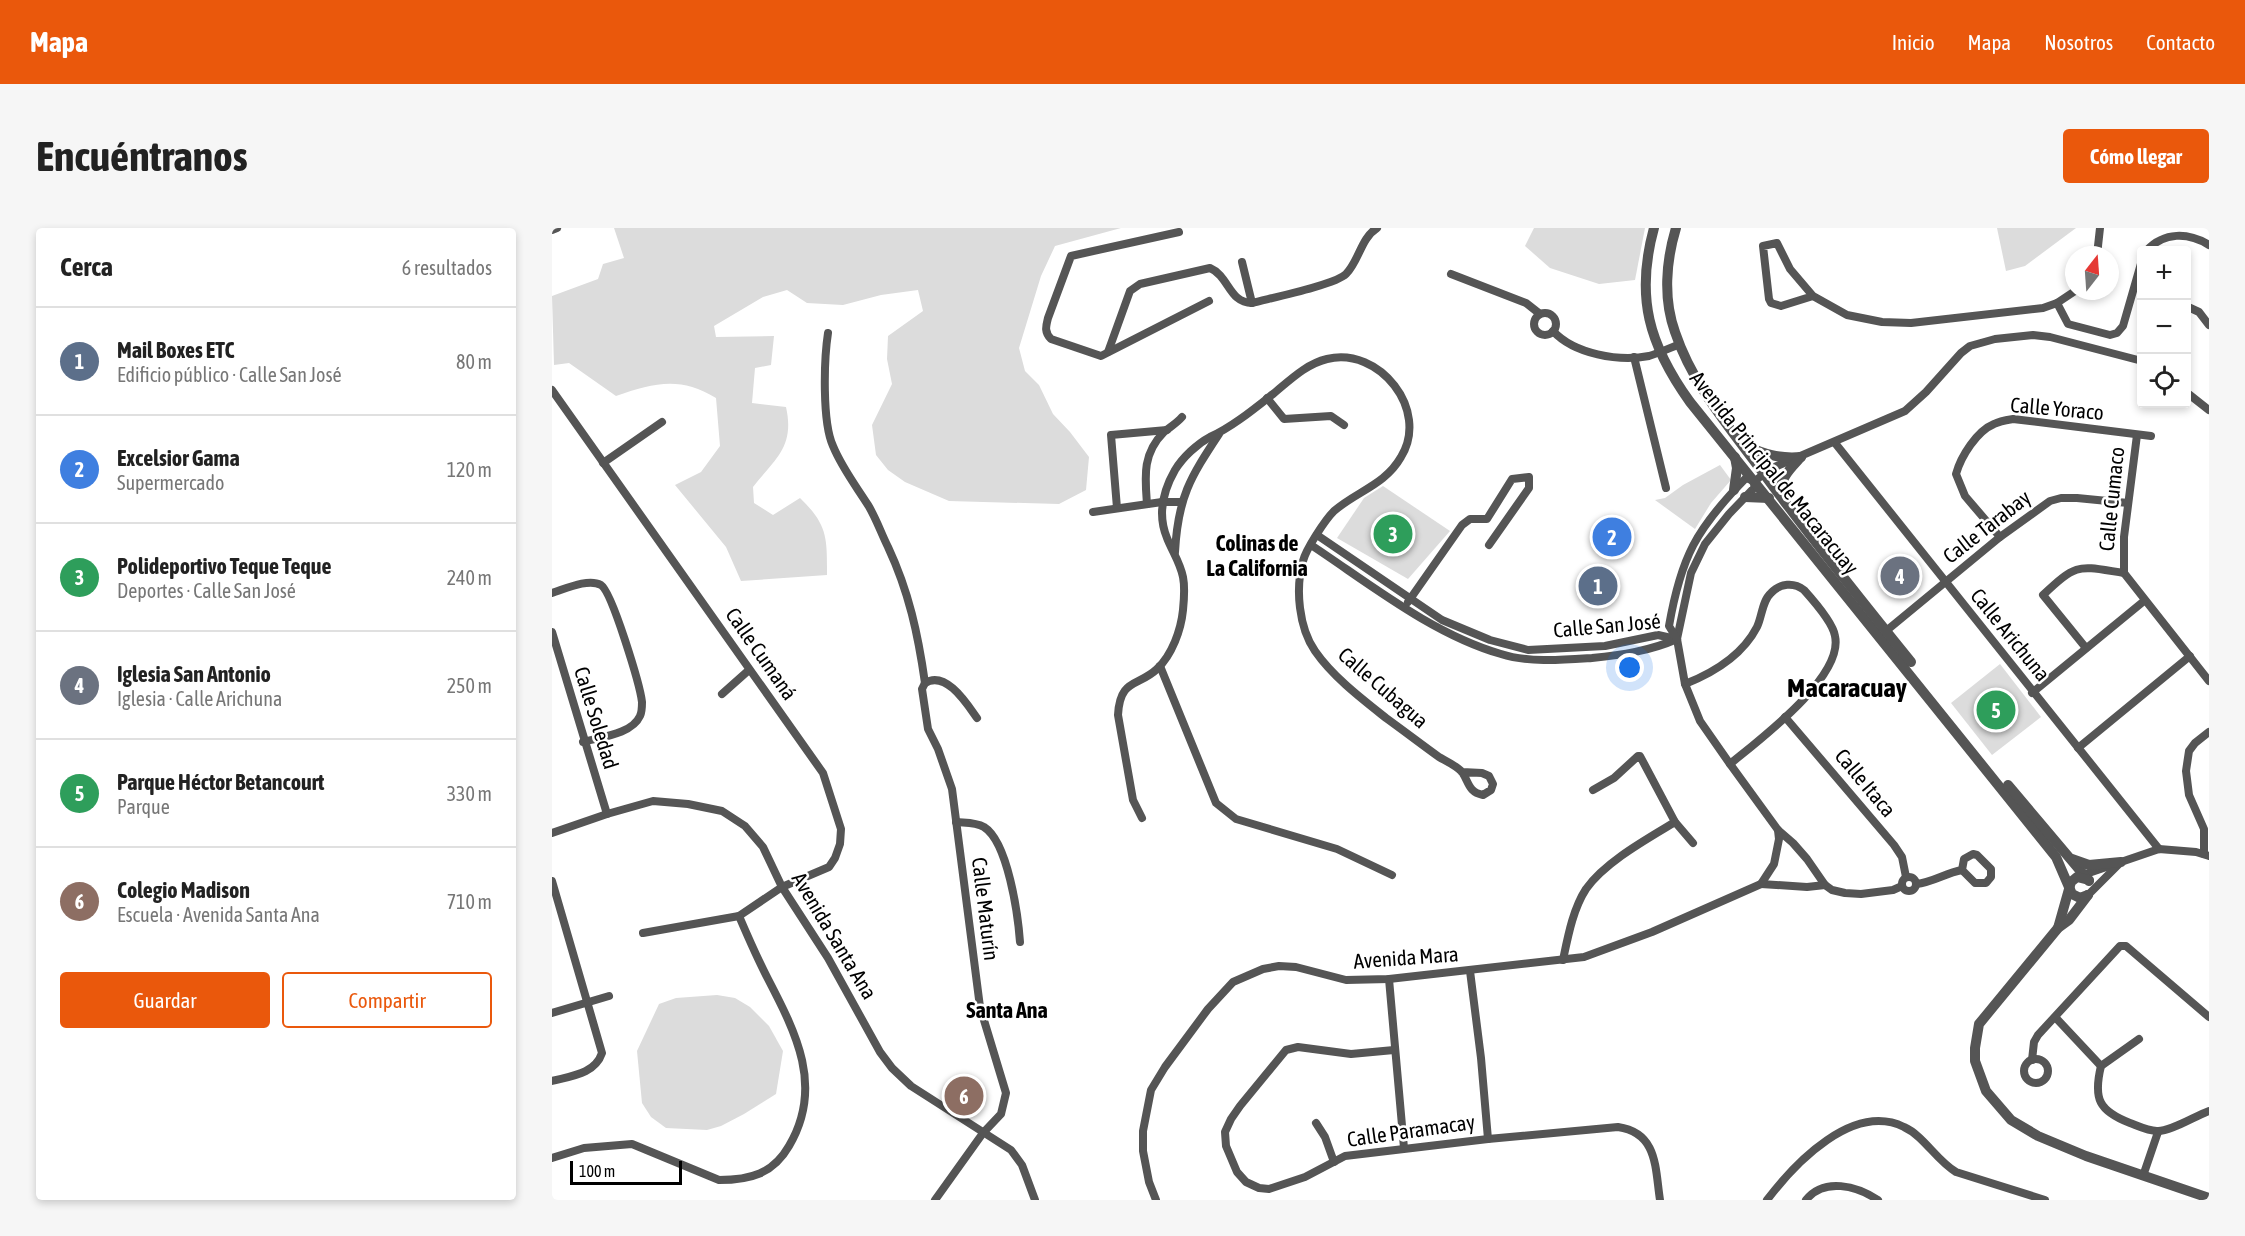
<!DOCTYPE html>
<html lang="es">
<meta charset="utf-8">
<style>
:root{--surface:#fff;--page:#f6f6f6;--text:#222;--muted:#767676;--line:#e0e0e0;--accent:#ea580c}
body{margin:0;font-family:"Asap Condensed",sans-serif;background:var(--page);color:var(--text)}
.controls{position:absolute;right:18px;top:18px;display:grid;overflow:hidden;border-radius:6px;box-shadow:0 3px 9px #0003}
.controls button{width:54px;height:54px;display:grid;place-items:center;padding:0;border:0;border-bottom:2px solid var(--line);background:var(--surface);color:var(--text);font:30px sans-serif}
.compass{position:absolute;left:1513px;top:18px;width:54px;height:54px;border-radius:50%;background:var(--surface);box-shadow:0 3px 9px #0003;rotate:17deg}
.scale{position:absolute;left:18px;bottom:15px;width:112px;box-sizing:border-box;padding-left:6px;border:3px solid #000;border-top:0;font-size:16px;line-height:21px;white-space:nowrap;color:#000;-webkit-text-stroke:4px #fff;paint-order:stroke}
.you{position:absolute;left:1078px;top:440px;width:21px;height:21px;margin:-15px;border:4px solid #fff;border-radius:50%;background:#1a73e8;box-shadow:0 0 0 9px #1a73e833}
.badge{display:grid;place-items:center;width:39px;height:39px;border-radius:50%;background:var(--accent);color:#fff;font-size:20px;font-weight:700}
.pin{position:absolute;translate:-50% -50%;border:3px solid #fff;box-shadow:0 2px 6px #0006}
.list{margin:0;padding:0;list-style:none}
h2{display:flex;justify-content:space-between;align-items:center;height:78px;margin:0;padding:0 24px;font-size:26px}
h2 small{font-size:20px;font-weight:400;color:var(--muted)}
.list li{display:grid;grid-template-columns:39px 1fr auto;gap:18px;align-items:center;box-sizing:border-box;height:108px;padding:0 24px;border-top:2px solid var(--line)}
.list b{display:block;font-size:22px;white-space:nowrap}
.list p{margin:0;font-size:20px;white-space:nowrap;color:var(--muted)}
.list em{font-size:20px;font-style:normal;color:var(--muted)}
.actions{display:flex;gap:12px;padding:18px 24px}
.actions a{flex:1;padding:14px 0;border:2px solid var(--accent);border-radius:6px;text-align:center;font-size:21px;color:var(--accent)}
.actions .main{background:var(--accent);color:#fff}
.icon{flex:none;width:33px;height:33px;fill:none;stroke:currentColor;stroke-width:2;stroke-linecap:round;stroke-linejoin:round}
.map{position:relative;flex:none;width:1657px;height:972px;overflow:hidden;border-radius:6px}
header{display:flex;align-items:center;gap:36px;box-sizing:border-box;height:84px;padding:0 30px;background:var(--accent);color:#fff}
header strong{font-size:28px}
nav{display:flex;gap:33px;margin-inline-start:auto;font-size:21px}
.intro{display:flex;align-items:center;justify-content:space-between;box-sizing:border-box;height:144px;padding:0 36px}
h1{margin:0;font-size:42px}
.button{padding:15px 27px;border-radius:6px;background:var(--accent);color:#fff;font-size:21px;font-weight:700}
main{display:flex;gap:36px;padding:0 36px}
aside{flex:1;background:var(--surface);border-radius:6px;box-shadow:0 3px 9px #0003}
.map>svg:first-child{display:block}
</style>
<header>
<strong>Mapa</strong>
<nav><a>Inicio</a><a>Mapa</a><a>Nosotros</a><a>Contacto</a></nav>
</header>
<div class="intro"><h1>Encuéntranos</h1><a class="button">Cómo llegar</a></div>
<main>
<aside>
<h2>Cerca<small>6 resultados</small></h2>
<ul class="list">
<li><span class="badge" style="background:#5c6f8a">1</span><div><b>Mail Boxes ETC</b><p>Edificio público · Calle San José</p></div><em>80 m</em></li>
<li><span class="badge" style="background:#3f7fe0">2</span><div><b>Excelsior Gama</b><p>Supermercado</p></div><em>120 m</em></li>
<li><span class="badge" style="background:#2e9e5b">3</span><div><b>Polideportivo Teque Teque</b><p>Deportes · Calle San José</p></div><em>240 m</em></li>
<li><span class="badge" style="background:#6b7280">4</span><div><b>Iglesia San Antonio</b><p>Iglesia · Calle Arichuna</p></div><em>250 m</em></li>
<li><span class="badge" style="background:#2e9e5b">5</span><div><b>Parque Héctor Betancourt</b><p>Parque</p></div><em>330 m</em></li>
<li><span class="badge" style="background:#8d6e63">6</span><div><b>Colegio Madison</b><p>Escuela · Avenida Santa Ana</p></div><em>710 m</em></li>
</ul>
<div class="actions"><a class="main">Guardar</a><a>Compartir</a></div>
</aside>
<div class="map">
<svg width="1657" height="972" viewBox="0 0 1657 972">
<rect width="100%" height="100%" fill="#fff"/>
<g fill="#dcdcdc">
<path d="M 62,0 L 569,0 L 503,18 L 489,48 L 467,120 L 473,143 L 487,157 L 501,186 L 518,204 L 537,229 L 534,262 L 507,276 L 397,273 L 353,254 L 336,242 L 324,227 L 320,197 L 340,156 L 335,131 L 336,108 L 371,83 L 366,62 L 329,67 L 291,77 L 255,75 L 235,62 L 211,69 L 162,98 L 164,109 L 222,108 L 219,137 L 203,140 L 200,175 L 234,179 C 243,219 223,231 201,259 L 202,275 L 221,287 L 248,270 C 276,297 275,310 275,347 L 189,353 L 174,319 L 123,257 L 149,244 L 168,218 L 164,170 C 128,148 102,155 64,168 L 17,135 L 2,137 L 0,68 L 46,51 L 51,36 L 72,30 Z"/>
<polygon points="982,0 1093,0 1083,52 1047,56 998,40 973,18"/>
<polygon points="1445,0 1524,0 1473,38 1454,43"/>
<polygon points="1168,237 1179,252 1159,275 1143,301 1103,272 1113,270 1131,257"/>
<polygon points="831,258 898,303 856,351 785,310 812,270"/>
<polygon points="1448,436 1489,489 1440,527 1399,475"/>
<polygon points="165,767 183,770 198,779 217,798 231,823 224,866 192,886 169,898 155,902 114,900 99,889 90,875 85,823 107,776 124,770"/>
</g>
<g fill="none" stroke-linecap="round" stroke-linejoin="round">
<g stroke="#555" stroke-width="8">
<polyline points="0,2 5,0"/>
<path d="M 627,4 L 519,28 L 496,90 C 494,98 492,104 499,111 L 549,128 L 657,73"/>
<path d="M 1595,22 C 1612,4 1636,4 1657,17"/>
<polyline points="1545,27 1548,0"/>
<polyline points="690,34 700,75"/>
<polyline points="899,46 974,75 988,86"/>
<polyline points="1261,68 1229,78 1219,75 1217,71 1211,18 1225,15 1238,41 1261,68 1295,87 1330,94 1359,95 1491,80 1505,75 1523,63"/>
<polyline points="1505,75 1516,96 1558,107 1565,105 1571,98 1590,32"/>
<polyline points="1634,78 1647,84 1657,97"/>
<circle cx="993" cy="96" r="11"/>
<path d="M 1001,103 C 1022,126 1067,134 1097,128 C 1107,125 1118,120 1128,116"/>
<path d="M 276,105 C 272,131 270,194 281,218 C 290,240 304,258 316,277 C 324,290 329,305 336,319 C 357,364 366,406 373,455 L 370,461 L 376,501 L 386,521 L 400,561 L 428,779 L 454,865 L 449,886 L 431,905 L 383,972"/>
<path d="M 556,124 L 578,63 L 588,56 L 658,40 C 677,48 677,75 700,75 C 719,70 783,57 794,46 C 807,33 809,10 825,0"/>
<polyline points="1082,129 1114,260"/>
<polyline points="0,162 271,545 289,601 288,616 283,630 277,639 230,659 187,688 91,705"/>
<polyline points="1634,164 1657,182"/>
<polyline points="715,170 732,191 779,188 792,197"/>
<polyline points="1585,207 1572,309 1572,345 1657,453"/>
<polyline points="1283,215 1607,621"/>
<polyline points="51,235 110,194"/>
<polyline points="1203,253 1202,260 1177,286 1153,316 1139,345 1125,411 1133,456 1148,493 1178,536 1226,602 1241,615 1255,631 1273,657 1280,662 1293,665 1309,666 1341,662 1350,658"/>
<polyline points="1203,253 1218,241 1353,183 1374,164 1409,125 1418,118 1443,111 1481,107 1498,109 1590,133"/>
<path d="M 595,276 C 593,249 590,226 612,204 C 618,199 625,195 630,189"/>
<polyline points="565,280 559,207 615,202"/>
<polyline points="541,284 610,274 629,274"/>
<polyline points="765,307 890,392 938,412 976,422 1053,418 1106,407 1124,411"/>
<path d="M 1448,309 L 1413,268 L 1404,246 C 1409,228 1425,203 1442,196 C 1448,193 1455,192 1461,191 L 1599,208"/>
<path d="M 759,317 C 818,356 880,406 949,426 C 977,435 1011,432 1040,430 C 1069,427 1098,423 1125,411"/>
<path d="M 623,324 C 626,269 638,250 667,206"/>
<path d="M 0,365 C 13,361 36,350 49,357 C 60,364 88,457 90,474 C 90,478 90,484 88,488 C 80,506 49,509 31,514"/>
<polyline points="856,374 910,297 918,291 935,291 960,251 977,249 977,260 937,317"/>
<polyline points="1334,403 1448,309 1498,273 1509,270 1525,270 1576,275"/>
<polyline points="0,404 55,586"/>
<path d="M 1125,411 L 1117,398 C 1129,329 1144,301 1194,250 L 1202,253"/>
<path d="M 1534,420 L 1491,367 C 1526,334 1526,338 1572,345"/>
<polyline points="608,438 664,575 684,591 785,621 840,647"/>
<path d="M 373,455 C 394,442 415,476 425,490"/>
<path d="M 1133,456 C 1161,445 1190,428 1205,399 C 1210,389 1210,373 1219,365 C 1228,355 1242,354 1252,362 C 1261,372 1281,395 1283,408 C 1292,449 1207,512 1178,536"/>
<polyline points="1480,465 1592,373"/>
<polyline points="170,466 197,442"/>
<polyline points="1233,489 1342,617 1350,629 1354,649"/>
<polyline points="1526,520 1638,428"/>
<polyline points="1041,562 1062,550 1086,528 1088,528 1123,594 1141,615"/>
<path d="M 590,590 L 581,572 L 566,487 C 568,450 586,459 605,441 C 620,427 629,402 631,382 C 632,372 633,359 631,349 C 628,334 620,323 615,310 C 605,286 611,263 623,242 C 631,229 645,216 658,209 C 680,199 702,181 721,166 C 738,152 754,136 775,131 C 827,118 878,182 849,229 C 833,257 805,263 782,283 C 773,292 754,321 751,333 C 743,361 747,400 763,423 C 781,449 810,471 834,490 C 852,503 869,516 887,529 C 894,533 905,538 910,544 C 917,554 916,564 931,567 L 939,562 L 941,556 L 937,548 L 930,545 L 910,544"/>
<path d="M 404,594 C 413,595 423,594 432,599 C 456,614 466,687 468,714"/>
<polyline points="0,605 55,586 101,573 136,576 170,583 193,598 211,619 230,659 276,730 328,824 340,840 359,858 459,922 470,937 483,972"/>
<polygon points="1421,626 1425,627 1439,641 1439,649 1434,655 1423,655 1410,642 1412,631"/>
<polyline points="1652,626 1652,601 1637,567 1634,543 1637,523 1643,515 1657,504"/>
<polyline points="1528,648 1607,621 1644,624 1657,628"/>
<circle cx="1357" cy="656" r="7"/>
<path d="M 0,653 L 50,825 C 43,846 19,848 0,853"/>
<polyline points="1209,656 1255,659 1273,657"/>
<path d="M 1364,656 C 1382,654 1393,645 1410,642"/>
<polyline points="1536,667 1569,634"/>
<path d="M 1011,732 C 1016,708 1021,681 1034,661 C 1053,634 1095,611 1123,594"/>
<polyline points="918,743 929,830 936,911"/>
<polyline points="837,751 852,920"/>
<polyline points="0,785 57,768"/>
<polyline points="1504,790 1549,838"/>
<path d="M 1587,811 L 1549,838 C 1541,871 1547,883 1578,895 C 1586,898 1596,903 1605,903 C 1618,904 1643,888 1657,883"/>
<path d="M 842,822 L 799,826 L 746,819 L 734,822 L 688,878 L 679,891 L 673,904 L 674,918 L 685,944 L 694,954 L 707,960 L 717,961 L 753,949 L 793,928 L 936,911 L 1066,899 C 1106,905 1103,940 1108,972"/>
<circle cx="1484" cy="843" r="12"/>
<polyline points="1480,832 1482,814 1486,807 1568,718 1574,718 1657,789"/>
<polyline points="764,895 773,909 782,934"/>
<path d="M 0,930 L 32,920 L 80,916 L 167,952 C 198,952 221,946 237,918 C 272,859 244,805 216,751 C 205,730 196,709 187,688"/>
<polyline points="1591,948 1606,904"/>
<polyline points="604,972 597,954 591,923 591,903 599,862 613,839 656,781 681,754 711,741 727,738 744,739 794,752 837,751 1032,729 1100,704 1209,656 1222,636 1227,611 1226,602"/>
<path d="M 1215,972 C 1243,935 1301,874 1352,899 C 1372,908 1384,932 1404,944 L 1493,972"/>
<path d="M 1254,972 C 1272,949 1305,958 1326,972"/>
</g>
<g stroke="#555" stroke-width="10">
<path d="M 1102,0 C 1083,69 1097,117 1138,174 L 1504,629 L 1520,666 L 1528,670 L 1536,667"/>
<path d="M 1124,0 C 1114,33 1111,71 1123,104 C 1141,158 1179,201 1212,246 C 1259,310 1309,372 1359,434"/>
<path d="M 1192,217 C 1212,226 1227,231 1249,229"/>
<polyline points="1182,262 1185,240 1183,229"/>
<polyline points="1193,269 1217,270"/>
<path d="M 1230,269 C 1225,252 1239,240 1249,229"/>
<polyline points="1456,557 1537,653"/>
<polyline points="1520,631 1537,637 1569,634"/>
<polyline points="1536,667 1517,692 1506,700 1427,796 1423,820 1423,833 1434,863 1459,892 1486,908 1534,928 1657,970"/>
<polyline points="1506,700 1519,654 1525,649 1537,652"/>
</g>
</g>
<g text-anchor="middle" stroke-width="5" stroke-linejoin="round" paint-order="stroke">
<g font-size="21" fill="#000" stroke="#fff">
<text transform="translate(1505 181) rotate(5)" y="7">Calle Yoraco</text>
<text transform="translate(1222 245) rotate(51)" y="7">Avenida Principal de Macaracuay</text>
<text transform="translate(1560 271) rotate(-84)" y="7">Calle Cumaco</text>
<text transform="translate(1435 299) rotate(-38)" y="7">Calle Tarabay</text>
<text transform="translate(1055 398) rotate(-5)" y="7">Calle San José</text>
<text transform="translate(1458 407) rotate(51)" y="7">Calle Arichuna</text>
<text transform="translate(209 426) rotate(55)" y="7">Calle Cumaná</text>
<text transform="translate(831 460) rotate(41)" y="7">Calle Cubagua</text>
<text transform="translate(44 490) rotate(73)" y="7">Calle Soledad</text>
<text transform="translate(1313 555) rotate(50)" y="7">Calle Itaca</text>
<text transform="translate(433 681) rotate(83)" y="7">Calle Maturín</text>
<text transform="translate(282 708) rotate(59)" y="7">Avenida Santa Ana</text>
<text transform="translate(854 730) rotate(-4)" y="7">Avenida Mara</text>
<text transform="translate(859 903) rotate(-8)" y="7">Calle Paramacay</text>
</g>
<g font-size="22" font-weight="bold" fill="#000" stroke="#fff">
<text x="705" y="323">Colinas de<tspan x="705" dy="25">La California</tspan></text>
<text x="455" y="790">Santa Ana</text>
</g>
<g font-size="27" font-weight="bold" fill="#000" stroke="#fff">
<text x="1295" y="469">Macaracuay</text>
</g>
</g>
</svg>
<div class="controls">
<button>+</button>
<button>−</button>
<button><svg class="icon" aria-label="locate" viewBox="0 0 24 24"><circle cx="12" cy="12" r="6"/><path d="M12 2v4M12 18v4M2 12h4M18 12h4"/></svg></button>
</div>
<svg class="compass" viewBox="-18 -18 36 36"><path d="M0-13l5 13h-10z" fill="#e53935"/><path d="M0 13l5-13h-10z" fill="#767676"/></svg>
<div class="scale">100 m</div>
<div class="you"></div>
<div class="pin badge" style="left:1046px;top:358px;background:#5c6f8a">1</div>
<div class="pin badge" style="left:1060px;top:309px;background:#3f7fe0">2</div>
<div class="pin badge" style="left:841px;top:306px;background:#2e9e5b">3</div>
<div class="pin badge" style="left:1348px;top:348px;background:#6b7280">4</div>
<div class="pin badge" style="left:1444px;top:482px;background:#2e9e5b">5</div>
<div class="pin badge" style="left:412px;top:868px;background:#8d6e63">6</div>
</div>
</main>
